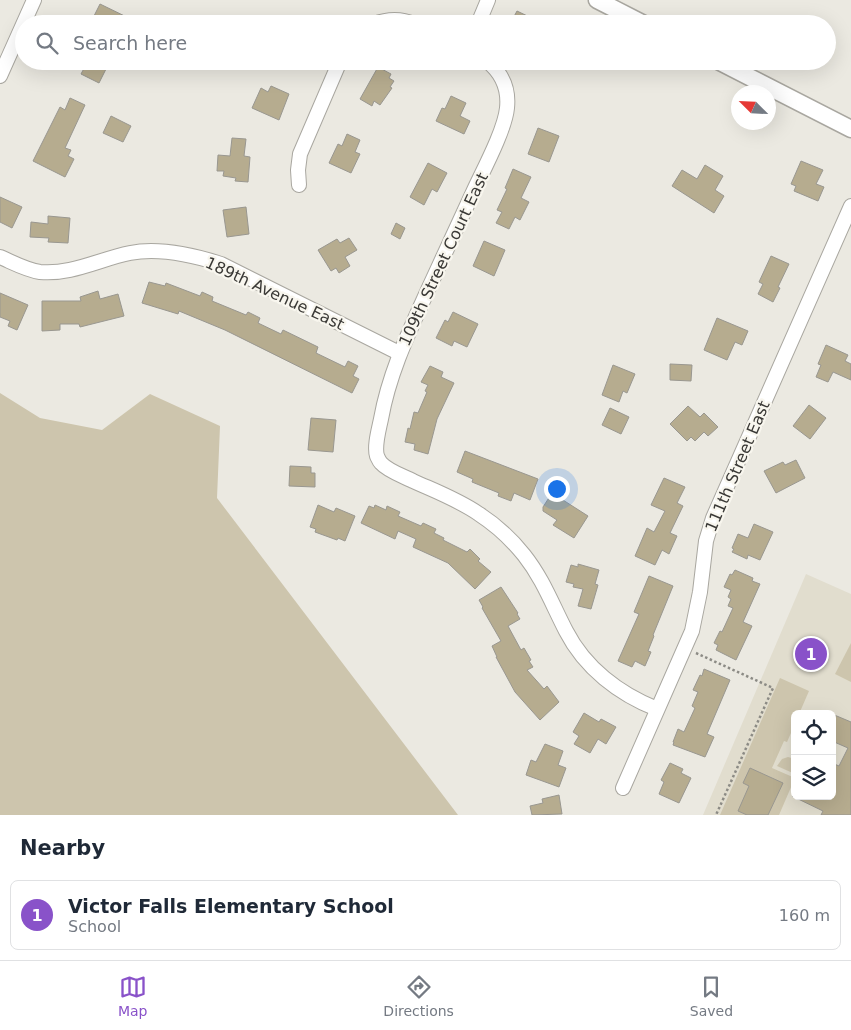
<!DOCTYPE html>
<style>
:root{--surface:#fff;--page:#f6f6f7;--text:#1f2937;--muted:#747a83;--line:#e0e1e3;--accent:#8952c9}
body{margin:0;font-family:"DejaVu Sans",sans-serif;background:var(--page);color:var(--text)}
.controls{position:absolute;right:15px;bottom:15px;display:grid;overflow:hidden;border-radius:8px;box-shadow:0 5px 20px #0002}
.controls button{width:45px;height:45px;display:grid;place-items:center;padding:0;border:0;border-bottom:1px solid var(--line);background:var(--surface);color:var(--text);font:25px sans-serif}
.compass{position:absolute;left:731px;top:85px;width:45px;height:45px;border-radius:50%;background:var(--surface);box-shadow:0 5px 20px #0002;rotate:294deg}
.you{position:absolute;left:556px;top:488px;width:18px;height:18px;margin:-12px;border:4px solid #fff;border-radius:50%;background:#1a73e8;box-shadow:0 0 0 8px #1a73e833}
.badge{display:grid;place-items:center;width:32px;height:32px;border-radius:50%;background:var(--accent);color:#fff;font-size:16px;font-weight:700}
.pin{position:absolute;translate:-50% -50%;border:2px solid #fff;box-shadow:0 1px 5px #0006}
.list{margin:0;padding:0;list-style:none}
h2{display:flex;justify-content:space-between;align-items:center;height:65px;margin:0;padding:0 20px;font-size:21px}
h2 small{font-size:16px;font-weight:400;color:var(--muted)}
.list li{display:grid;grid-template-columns:32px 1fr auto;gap:15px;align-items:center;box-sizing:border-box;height:70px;margin:0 10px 10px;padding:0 10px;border:1px solid var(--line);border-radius:8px}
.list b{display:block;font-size:19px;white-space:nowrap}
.list p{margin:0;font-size:16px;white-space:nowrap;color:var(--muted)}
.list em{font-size:16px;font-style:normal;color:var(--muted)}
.icon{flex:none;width:28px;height:28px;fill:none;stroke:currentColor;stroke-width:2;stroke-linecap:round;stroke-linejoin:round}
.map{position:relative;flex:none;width:851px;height:815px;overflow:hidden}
.search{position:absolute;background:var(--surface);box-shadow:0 5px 20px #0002;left:15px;right:15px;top:15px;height:55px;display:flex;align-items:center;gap:12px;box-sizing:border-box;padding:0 18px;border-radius:28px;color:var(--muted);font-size:19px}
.sheet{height:145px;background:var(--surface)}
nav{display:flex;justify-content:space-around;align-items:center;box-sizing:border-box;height:70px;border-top:1px solid var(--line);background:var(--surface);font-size:14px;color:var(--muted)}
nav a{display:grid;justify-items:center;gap:2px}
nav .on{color:var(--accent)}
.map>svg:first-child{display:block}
</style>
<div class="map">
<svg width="851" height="815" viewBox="0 0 851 815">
<rect width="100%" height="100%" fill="#ebe9e1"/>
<path fill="#e1ddce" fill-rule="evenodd" d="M 806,574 L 851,594 L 851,815 L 703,815 ZM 795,714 L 832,714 L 832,796 L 795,796 Z"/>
<g fill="#cdc5ad">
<polygon points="0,393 40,418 102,430 150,394 220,426 217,498 458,815 0,815"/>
<polygon points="851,643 851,682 835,674"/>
<polygon points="780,678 809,691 799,714 795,714 795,724 787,742 784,741 772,768 795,778 779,815 720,815"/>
<polygon points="788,757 795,759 795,774 777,766 782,759"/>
</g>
<g fill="#b6ac8f" stroke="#999790">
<polygon points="100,4 141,24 105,24 93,18"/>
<polygon points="517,11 544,24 510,24"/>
<polygon points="88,61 110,61 99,83 81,74"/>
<polygon points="378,67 391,74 389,78 394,81 390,87 392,88 380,105 374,101 372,106 360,99"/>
<polygon points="271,86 289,94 279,120 252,108 261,88 268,92"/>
<polygon points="451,96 466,103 460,116 470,121 464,134 436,121 442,108 445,109"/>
<polygon points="70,98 85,105 65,148 71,150 68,156 74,159 65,177 33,161 60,107 65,110"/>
<polygon points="111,116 131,126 123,142 103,133"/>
<polygon points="538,128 559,136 549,162 528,154"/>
<polygon points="347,134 360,140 355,152 360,154 351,173 329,163 338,144 342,146"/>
<polygon points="232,138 246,139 244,156 250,157 248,182 235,181 236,178 223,176 224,171 217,171 218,155 230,156"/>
<polygon points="801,161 823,170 816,184 824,187 818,201 794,191 796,186 791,184"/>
<polygon points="428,163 447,173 437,192 432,189 424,205 410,197"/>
<polygon points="705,165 723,176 715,190 724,196 714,213 672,186 682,170 697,179"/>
<polygon points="513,169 531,177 521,198 529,202 520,220 515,217 509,229 496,223 502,212 497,210 507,189 505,188"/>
<polygon points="0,197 22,207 12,228 0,222"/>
<polygon points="246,207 249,234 227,237 223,210"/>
<polygon points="48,216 70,218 68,243 48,242 49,238 30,237 31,222 48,224"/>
<polygon points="396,223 405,228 400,239 391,234"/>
<polygon points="349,238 357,250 345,257 350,266 339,273 336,268 331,271 318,250 337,239 340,243"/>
<polygon points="484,241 505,250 494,276 473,266"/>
<polygon points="771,256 789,264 778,287 780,288 773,302 758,294 763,284 759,282"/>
<polygon points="149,282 165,286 166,283 200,296 202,292 213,297 212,301 246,315 248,312 260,318 258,323 281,334 283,330 318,347 316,353 345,367 348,361 358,366 353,376 359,379 352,393 225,330 179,311 178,314 142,303"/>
<polygon points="98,291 100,299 118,294 124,316 80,327 79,324 60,324 60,330 42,331 42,301 81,301 80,297"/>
<polygon points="0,293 28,305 17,330 8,326 10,321 0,317"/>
<polygon points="453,312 478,324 467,347 454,341 452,346 436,338 445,320 448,322"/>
<polygon points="717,318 748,331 742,345 735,342 727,360 704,350"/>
<polygon points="826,345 848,355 845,361 851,364 851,380 833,372 828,382 816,377 821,365 818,364"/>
<polygon points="670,364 692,365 691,381 670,380"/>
<polygon points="613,365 635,374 627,393 623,391 619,402 602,395"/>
<polygon points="430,366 443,372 441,377 454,383 437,419 428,454 414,450 415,444 405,442 408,428 410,429 414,412 418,413 427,392 425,391 428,385 421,382"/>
<polygon points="809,405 826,418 810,439 793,426"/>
<polygon points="688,406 700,417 704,413 718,427 708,436 704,432 695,441 691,437 687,441 670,424"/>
<polygon points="610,408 629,417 621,434 602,425"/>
<polygon points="311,418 336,420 333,452 308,450"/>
<polygon points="465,451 538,479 530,500 514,493 511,501 498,496 499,493 472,482 473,479 457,472"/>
<polygon points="796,460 805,478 776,493 764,471 783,462 785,465"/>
<polygon points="290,466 311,467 311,473 315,473 315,487 289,486"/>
<polygon points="664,478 685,487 677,503 683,506 670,533 677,536 669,554 662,550 655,565 635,556 647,528 654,532 665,511 651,505"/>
<polygon points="552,493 588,516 574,538 553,525 557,520 543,511 543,507"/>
<polygon points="318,505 334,512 336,508 355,516 345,541 338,538 337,540 315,532 316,529 310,527"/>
<polygon points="375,505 386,510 387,506 400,512 398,516 421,526 423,523 436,529 434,533 444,538 443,540 467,552 470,549 480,559 478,561 491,572 475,589 448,563 413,547 416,539 398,531 395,539 361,523 369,506 374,508"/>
<polygon points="754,524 773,532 760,560 748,555 747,559 732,552 734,549 732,548 738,534 748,538"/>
<polygon points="578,564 599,570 595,584 598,585 591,609 578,606 583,589 573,587 574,584 566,582 571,565 578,567"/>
<polygon points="735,570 753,578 752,581 760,584 743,622 752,626 736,660 716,650 718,645 714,643 720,631 722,632 733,608 728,606 731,599 728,597 731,590 724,587 730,574 732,575"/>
<polygon points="649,576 673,586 653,635 654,636 648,651 651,652 645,666 635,661 632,667 618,661 639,614 634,612"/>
<polygon points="501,587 518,613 517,614 520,619 508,626 521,650 524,648 531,660 529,661 533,667 527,670 544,689 547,686 559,702 540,720 515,692 496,657 497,657 492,646 501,641 482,608 483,607 479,600"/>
<polygon points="704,669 730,680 707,734 714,737 705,757 673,745 674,742 673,742 678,729 684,732 695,708 692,706 698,692 693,690 700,675 702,676"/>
<polygon points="584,713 599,722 601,719 616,727 606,744 598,739 590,753 574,744 579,736 573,732"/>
<polygon points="832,714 851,722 851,815 821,815 823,811 792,796 832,796 832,763 839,766 848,748 832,741"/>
<polygon points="545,744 563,751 558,765 566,768 559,787 526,775 531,760 536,762"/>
<polygon points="670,763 683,769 681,773 691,778 679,803 659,794 664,782 661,780"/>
<polygon points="750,768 783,783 768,815 747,815 738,811 749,786 743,783"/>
<polygon points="559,795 562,814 532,815 530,806 543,803 542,799"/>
</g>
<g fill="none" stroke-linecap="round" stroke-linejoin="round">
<defs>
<g id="minor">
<path d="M 374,24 C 387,19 400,18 414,24"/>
<polyline points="478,24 488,0"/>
<path d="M 487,61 C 502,73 509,89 507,108 C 505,129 485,167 475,188 C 459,223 443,258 427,292 C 408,334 389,374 381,419 C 379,429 374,446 377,456 C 378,458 379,461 381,463 C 388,471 403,476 413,481 C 435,491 459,500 479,514 C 496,525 512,540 524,555 C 543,579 552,604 566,631 C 585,668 619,694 657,709"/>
<polyline points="0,76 34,0"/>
<polyline points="299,185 298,170 300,154 340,61"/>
<path d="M 0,257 C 12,262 26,270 40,272 C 71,275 100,259 130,253 C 160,247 193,255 221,264 L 399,353"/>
<polyline points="623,788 692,631 700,592 706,541 713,518 851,206"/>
</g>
<g id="tertiary">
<polyline points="597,0 644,24"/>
<polyline points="718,61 851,129"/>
</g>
</defs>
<use href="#minor" stroke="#a9a7a0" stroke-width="16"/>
<use href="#tertiary" stroke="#a9a7a0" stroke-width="19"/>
<polyline stroke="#8c8b85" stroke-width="2.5" stroke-dasharray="2.5 2.5" stroke-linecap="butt" points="696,653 773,688 716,815"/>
<use href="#minor" stroke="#fff" stroke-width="14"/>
<use href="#tertiary" stroke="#fff" stroke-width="16"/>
</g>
<g text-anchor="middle" stroke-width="4.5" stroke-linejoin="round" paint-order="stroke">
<g font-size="16" fill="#3a3936" stroke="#f8f6ee">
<text transform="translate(443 259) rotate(-65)" y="6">109th Street Court East</text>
<text transform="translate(275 293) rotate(25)" y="6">189th Avenue East</text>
<text transform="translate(737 466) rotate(-67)" y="6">111th Street East</text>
</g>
</g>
</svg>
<div class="controls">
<button><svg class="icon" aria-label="locate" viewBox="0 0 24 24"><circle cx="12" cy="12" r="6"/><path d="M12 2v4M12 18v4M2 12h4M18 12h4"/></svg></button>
<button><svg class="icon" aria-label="layers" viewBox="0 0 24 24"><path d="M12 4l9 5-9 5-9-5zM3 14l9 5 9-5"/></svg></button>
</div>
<svg class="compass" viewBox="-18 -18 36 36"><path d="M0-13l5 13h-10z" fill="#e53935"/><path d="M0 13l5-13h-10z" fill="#747a83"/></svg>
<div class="you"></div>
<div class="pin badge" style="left:811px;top:654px">1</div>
<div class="search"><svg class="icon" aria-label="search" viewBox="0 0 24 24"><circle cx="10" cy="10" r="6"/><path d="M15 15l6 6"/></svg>Search here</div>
</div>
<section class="sheet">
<h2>Nearby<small></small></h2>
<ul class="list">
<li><span class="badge">1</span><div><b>Victor Falls Elementary School</b><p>School</p></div><em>160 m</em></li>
</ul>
</section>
<nav>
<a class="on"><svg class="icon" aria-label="map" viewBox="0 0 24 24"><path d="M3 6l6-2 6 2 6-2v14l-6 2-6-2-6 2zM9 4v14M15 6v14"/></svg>Map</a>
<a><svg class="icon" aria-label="directions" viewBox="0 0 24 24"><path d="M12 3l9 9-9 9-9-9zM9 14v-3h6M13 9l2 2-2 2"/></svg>Directions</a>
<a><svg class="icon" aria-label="saved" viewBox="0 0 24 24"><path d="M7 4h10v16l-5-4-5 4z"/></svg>Saved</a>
</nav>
